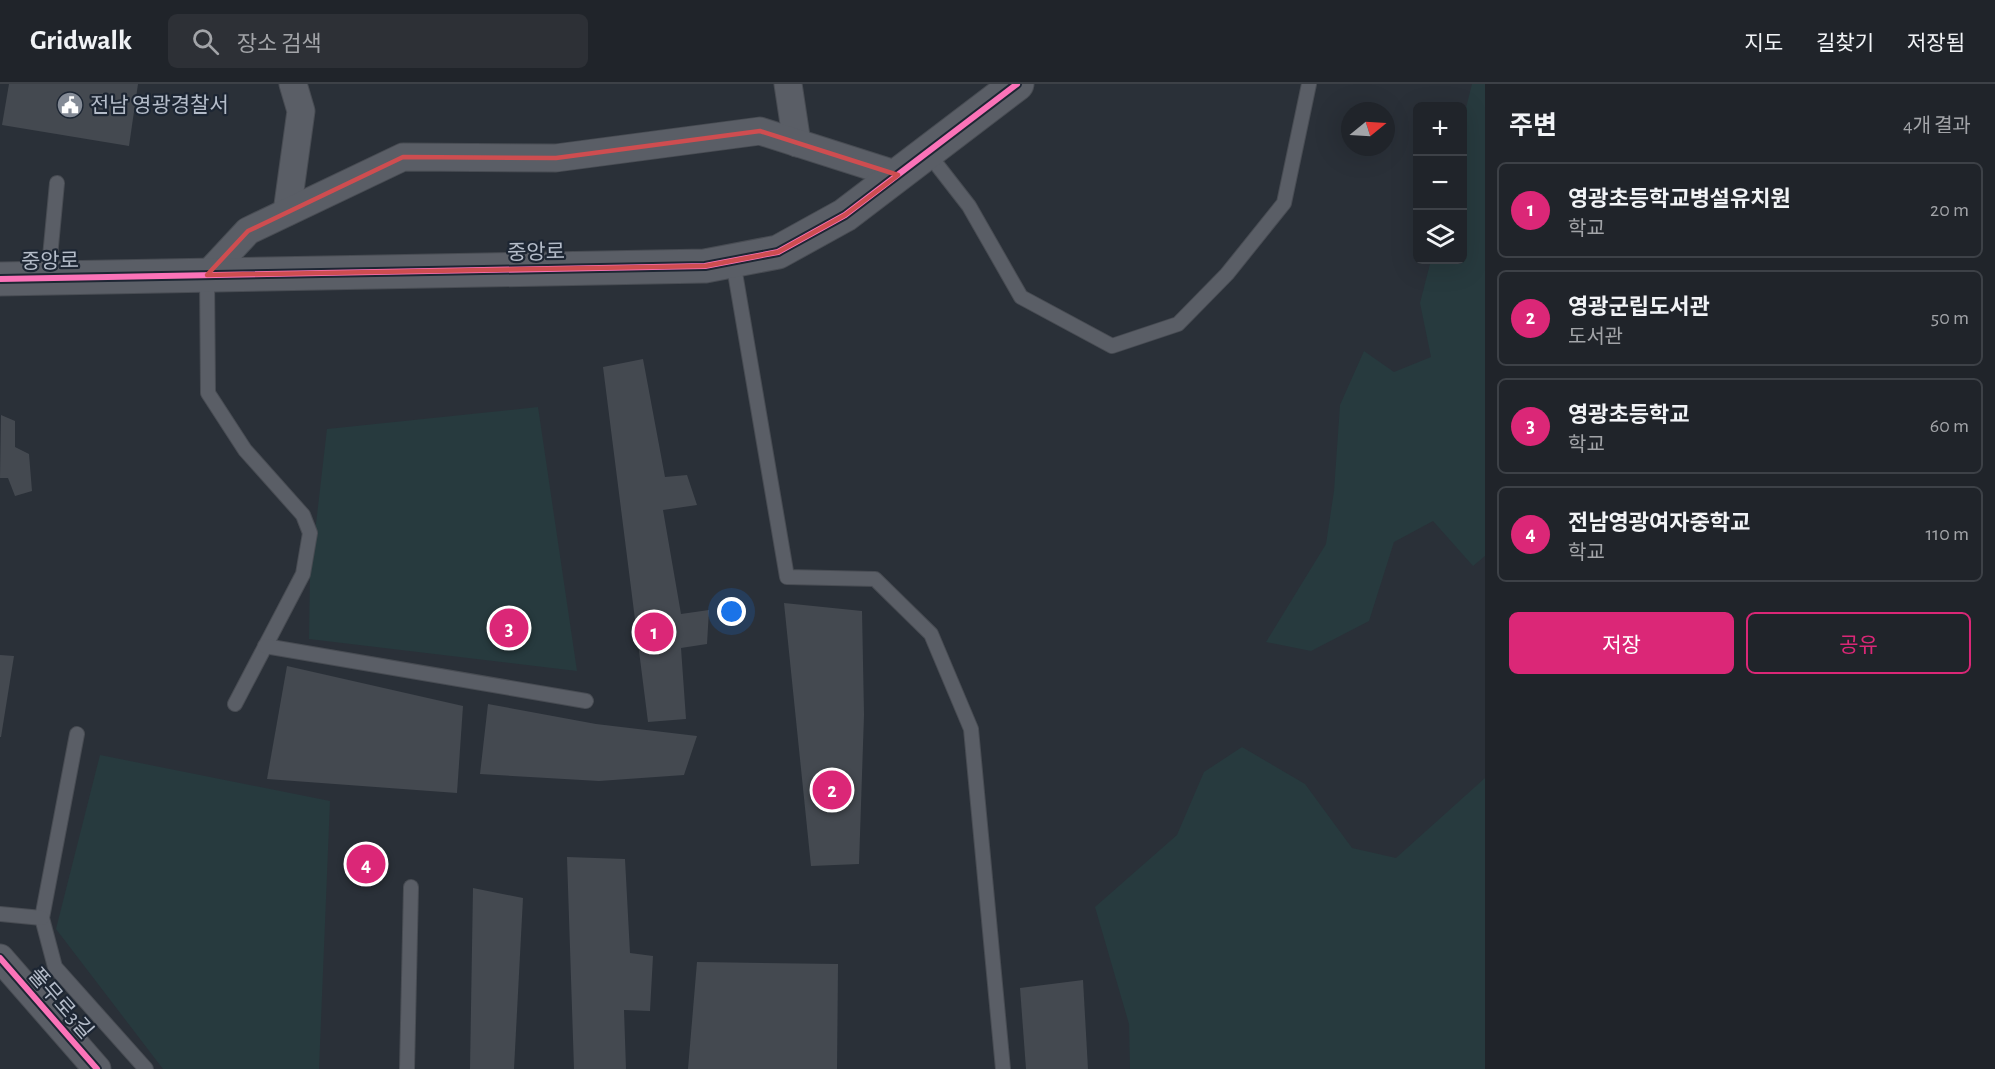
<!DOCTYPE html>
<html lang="ko">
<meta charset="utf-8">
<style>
:root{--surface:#20242a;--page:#2d3036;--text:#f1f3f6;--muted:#a2a4a8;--line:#3d4147;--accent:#db2777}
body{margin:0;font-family:"Alegreya Sans","Noto Sans KR",sans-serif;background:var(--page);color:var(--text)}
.controls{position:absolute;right:18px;top:18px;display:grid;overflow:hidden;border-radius:9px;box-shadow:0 6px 24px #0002}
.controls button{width:54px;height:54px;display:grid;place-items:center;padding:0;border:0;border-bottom:2px solid var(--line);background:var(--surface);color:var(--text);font:30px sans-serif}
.compass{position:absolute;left:1341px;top:18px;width:54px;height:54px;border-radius:50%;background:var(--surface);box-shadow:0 6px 24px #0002;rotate:72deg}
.you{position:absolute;left:732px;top:528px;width:21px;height:21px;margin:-15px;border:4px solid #fff;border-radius:50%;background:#1a73e8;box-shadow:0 0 0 9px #1a73e833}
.badge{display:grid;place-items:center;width:39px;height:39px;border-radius:50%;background:var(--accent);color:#fff;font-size:20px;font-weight:700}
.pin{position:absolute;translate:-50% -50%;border:3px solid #fff;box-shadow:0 2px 6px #0006}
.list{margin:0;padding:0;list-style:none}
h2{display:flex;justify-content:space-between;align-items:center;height:78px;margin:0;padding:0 24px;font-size:26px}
h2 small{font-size:20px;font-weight:400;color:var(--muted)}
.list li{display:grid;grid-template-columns:39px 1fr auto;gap:18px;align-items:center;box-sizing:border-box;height:96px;margin:0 12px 12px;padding:0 12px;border:2px solid var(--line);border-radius:9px}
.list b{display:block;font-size:22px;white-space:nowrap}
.list p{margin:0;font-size:20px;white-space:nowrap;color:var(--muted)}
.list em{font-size:20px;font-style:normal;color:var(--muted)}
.actions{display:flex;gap:12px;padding:18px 24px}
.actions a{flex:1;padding:14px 0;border:2px solid var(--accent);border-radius:9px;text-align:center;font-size:21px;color:var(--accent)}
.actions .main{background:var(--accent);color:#fff}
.icon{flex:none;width:33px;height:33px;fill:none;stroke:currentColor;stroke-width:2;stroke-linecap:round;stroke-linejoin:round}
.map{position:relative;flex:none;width:1485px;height:985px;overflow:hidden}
header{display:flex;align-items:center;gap:36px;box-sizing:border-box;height:84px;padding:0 30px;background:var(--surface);border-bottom:2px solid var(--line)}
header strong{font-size:28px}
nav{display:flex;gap:33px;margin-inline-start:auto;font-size:21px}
.search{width:420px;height:54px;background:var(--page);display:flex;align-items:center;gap:15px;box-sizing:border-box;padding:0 21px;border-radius:9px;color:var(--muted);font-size:22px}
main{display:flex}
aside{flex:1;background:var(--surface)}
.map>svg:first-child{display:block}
</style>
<header>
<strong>Gridwalk</strong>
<div class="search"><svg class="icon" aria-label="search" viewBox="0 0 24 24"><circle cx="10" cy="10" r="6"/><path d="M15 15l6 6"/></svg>장소 검색</div>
<nav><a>지도</a><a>길찾기</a><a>저장됨</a></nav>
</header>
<main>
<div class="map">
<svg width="1485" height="985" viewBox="0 0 1485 985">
<rect width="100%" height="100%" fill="#2a3038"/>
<g fill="#273a3e">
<polygon points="1472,0 1485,0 1485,472 1473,482 1433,437 1394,458 1369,537 1311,567 1266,558 1326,460 1334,407 1340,321 1364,267 1394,288 1431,273 1420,219 1431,176 1462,176 1462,40"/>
<polygon points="538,323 577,587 309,555 310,492 327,345"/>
<polygon points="1242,663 1305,700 1352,764 1396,774 1485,694 1485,985 1130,985 1129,940 1095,823 1177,751 1204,688"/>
<polygon points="100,671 330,717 319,985 163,985 56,845"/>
</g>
<g fill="#444950">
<polygon points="9,0 138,0 129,62 2,41"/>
<polygon points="643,275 665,393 687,391 697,421 663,426 681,530 709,526 707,560 681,564 686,635 648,638 603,283"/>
<polygon points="1,331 15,337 15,363 29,370 32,407 15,412 8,394 0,394"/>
<polygon points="784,519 862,527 864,631 859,780 811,782"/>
<polygon points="0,571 14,572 1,653 0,653"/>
<polygon points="287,582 463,622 457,709 267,695"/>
<polygon points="488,620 596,640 697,652 684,691 599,697 480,690"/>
<polygon points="567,773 625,775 630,869 653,872 650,927 624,926 626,985 574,985"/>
<polygon points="473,804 523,814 514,985 470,985"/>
<polygon points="697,878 838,880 837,985 688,985"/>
<polygon points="1083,896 1088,985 1026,985 1020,904"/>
</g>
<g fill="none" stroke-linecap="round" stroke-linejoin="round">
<defs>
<g id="service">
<polyline points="927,68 969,122 1021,213 1112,262 1178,240 1227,190 1284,119 1309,0"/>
<polyline points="733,177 787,493 875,495 931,550 971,645 1003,985"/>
<polyline points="207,191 208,309 245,366 303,431 310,449 303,490 235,620"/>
<polyline points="48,194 57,99"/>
<polyline points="265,562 586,617"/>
<polyline points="77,650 42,834 55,883 146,985"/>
<polyline points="0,830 42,834"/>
<polyline points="407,985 411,803"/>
</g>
<g id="minor">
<polyline points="788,0 797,59"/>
<polyline points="287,128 301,27 293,0"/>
<polyline points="207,191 248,147 403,73 556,74 760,47 898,91"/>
<polyline points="0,874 97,985"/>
</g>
<polyline id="tertiary" points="0,195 705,182 778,168 845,131 1017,0"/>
</defs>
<use href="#service" stroke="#484c53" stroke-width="16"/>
<use href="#minor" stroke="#484c53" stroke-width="29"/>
<use href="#tertiary" stroke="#484c53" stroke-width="35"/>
<use href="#service" stroke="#5a5e66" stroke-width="14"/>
<use href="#minor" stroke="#5a5e66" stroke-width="27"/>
<use href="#tertiary" stroke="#5a5e66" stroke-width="33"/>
<defs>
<g id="cycleway">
<polyline points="0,195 705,182 778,168 845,131 1017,0"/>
<polyline points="0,874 97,985"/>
</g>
</defs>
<use href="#cycleway" stroke="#1d2633" stroke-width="10"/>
<use href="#cycleway" stroke="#fb73b8" stroke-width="6"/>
</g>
<path fill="none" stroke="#ce4d50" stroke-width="4.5" stroke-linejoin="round" d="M 760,47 L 898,91 L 845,131 L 778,168 L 705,182 L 207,191 L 248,147 L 403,73 L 556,74 Z"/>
<defs>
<symbol id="civic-disc" viewBox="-11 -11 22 22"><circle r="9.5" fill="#848b96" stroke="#1d2633"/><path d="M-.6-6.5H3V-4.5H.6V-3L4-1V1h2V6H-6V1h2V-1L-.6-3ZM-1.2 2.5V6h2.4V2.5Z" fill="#fff"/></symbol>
</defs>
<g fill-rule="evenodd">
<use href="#civic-disc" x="55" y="6" width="30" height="30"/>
</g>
<g text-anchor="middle" stroke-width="4.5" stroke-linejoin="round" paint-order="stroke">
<g font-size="21" fill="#b4bcc9" stroke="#1d2633" text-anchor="start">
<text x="90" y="28">전남 영광경찰서</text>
</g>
<g font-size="21" fill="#b4bcc9" stroke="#1d2633">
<text transform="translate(536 168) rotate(-1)" y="7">중앙로</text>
<text transform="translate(50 177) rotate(-1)" y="7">중앙로</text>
<text transform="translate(61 919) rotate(49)" y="7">풀무로3길</text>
</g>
</g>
</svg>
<div class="controls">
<button>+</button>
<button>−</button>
<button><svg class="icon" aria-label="layers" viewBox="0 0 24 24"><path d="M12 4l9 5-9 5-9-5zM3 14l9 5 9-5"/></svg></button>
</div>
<svg class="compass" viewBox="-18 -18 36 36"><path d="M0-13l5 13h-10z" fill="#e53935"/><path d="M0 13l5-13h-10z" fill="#a2a4a8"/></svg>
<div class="you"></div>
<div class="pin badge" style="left:654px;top:548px">1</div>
<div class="pin badge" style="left:832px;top:706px">2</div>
<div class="pin badge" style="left:509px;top:544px">3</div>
<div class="pin badge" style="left:366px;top:780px">4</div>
</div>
<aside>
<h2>주변<small>4개 결과</small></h2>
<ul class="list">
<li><span class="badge">1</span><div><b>영광초등학교병설유치원</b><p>학교</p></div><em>20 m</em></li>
<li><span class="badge">2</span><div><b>영광군립도서관</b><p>도서관</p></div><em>50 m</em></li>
<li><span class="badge">3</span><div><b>영광초등학교</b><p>학교</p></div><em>60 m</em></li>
<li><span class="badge">4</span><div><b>전남영광여자중학교</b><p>학교</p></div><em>110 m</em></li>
</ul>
<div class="actions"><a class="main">저장</a><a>공유</a></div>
</aside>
</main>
